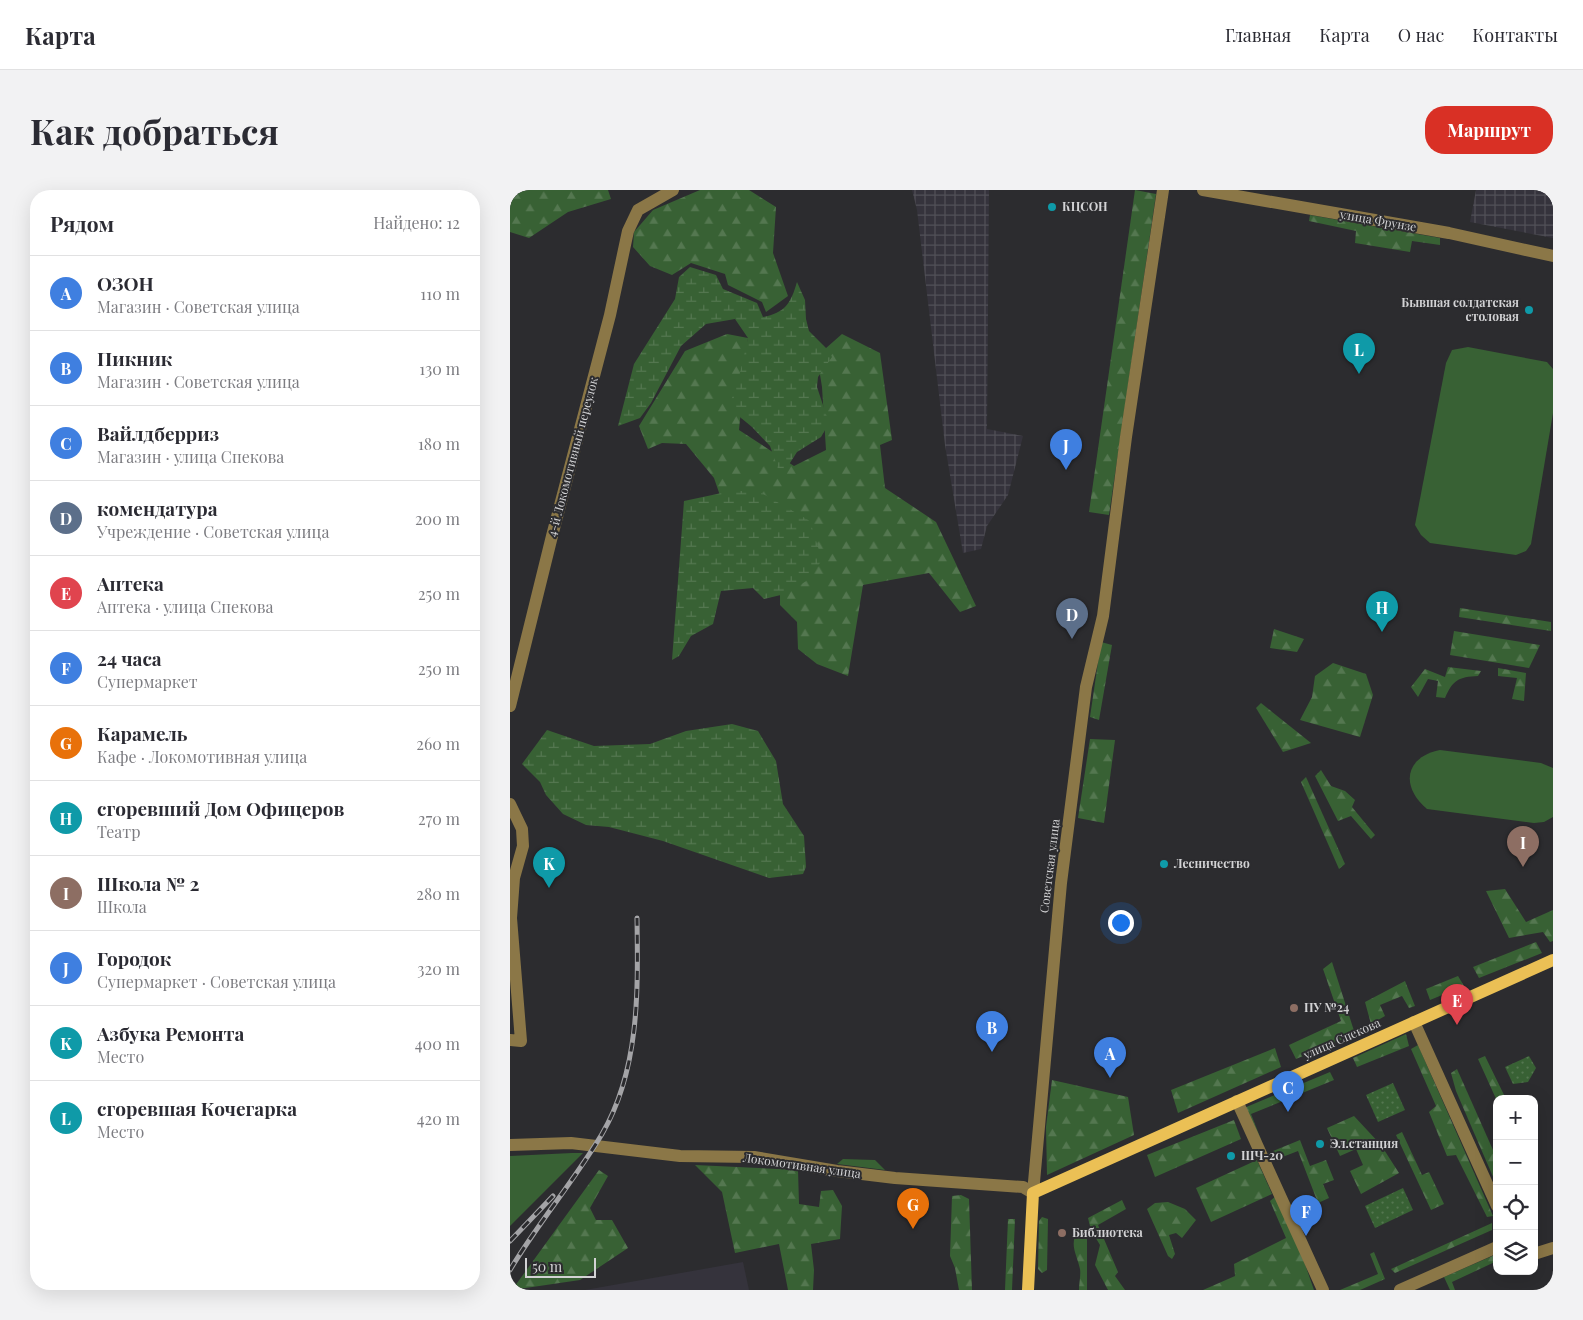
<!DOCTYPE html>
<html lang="ru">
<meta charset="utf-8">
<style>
:root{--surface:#fff;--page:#f2f2f3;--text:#2b2b33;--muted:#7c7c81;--line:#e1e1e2;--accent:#d93025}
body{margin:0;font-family:"Playfair Display",serif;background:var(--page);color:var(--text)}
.controls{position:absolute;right:15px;bottom:15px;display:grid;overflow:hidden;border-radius:10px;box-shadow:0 5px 20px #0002}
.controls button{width:45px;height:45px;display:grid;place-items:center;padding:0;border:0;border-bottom:1px solid var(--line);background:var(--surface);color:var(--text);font:25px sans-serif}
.scale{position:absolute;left:15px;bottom:12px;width:71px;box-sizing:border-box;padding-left:5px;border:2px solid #d2d2d4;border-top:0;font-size:14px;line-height:18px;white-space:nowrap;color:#d2d2d4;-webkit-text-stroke:4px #2c2c2f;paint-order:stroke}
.you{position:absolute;left:610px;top:732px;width:18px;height:18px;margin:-12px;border:4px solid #fff;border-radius:50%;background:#1a73e8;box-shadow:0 0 0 8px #1a73e833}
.badge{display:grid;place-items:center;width:32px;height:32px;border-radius:50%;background:var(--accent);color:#fff;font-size:16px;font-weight:700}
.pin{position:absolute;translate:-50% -41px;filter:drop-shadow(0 1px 2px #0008)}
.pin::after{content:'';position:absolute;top:26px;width:18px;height:15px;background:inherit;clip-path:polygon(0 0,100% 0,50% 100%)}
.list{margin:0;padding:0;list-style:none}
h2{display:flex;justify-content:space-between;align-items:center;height:65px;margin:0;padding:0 20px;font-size:21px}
h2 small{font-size:16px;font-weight:400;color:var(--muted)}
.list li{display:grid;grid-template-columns:32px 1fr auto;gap:15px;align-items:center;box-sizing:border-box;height:75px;padding:0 20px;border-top:1px solid var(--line)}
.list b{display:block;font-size:19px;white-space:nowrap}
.list p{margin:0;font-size:16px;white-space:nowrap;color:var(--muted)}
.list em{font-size:16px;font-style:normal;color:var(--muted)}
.icon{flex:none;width:28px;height:28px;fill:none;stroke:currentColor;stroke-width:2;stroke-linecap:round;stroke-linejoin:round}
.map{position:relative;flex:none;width:1043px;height:1100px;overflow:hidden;border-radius:20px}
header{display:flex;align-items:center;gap:30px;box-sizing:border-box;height:70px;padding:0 25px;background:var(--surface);border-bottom:1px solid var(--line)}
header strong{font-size:24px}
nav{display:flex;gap:28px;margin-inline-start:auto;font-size:18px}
.intro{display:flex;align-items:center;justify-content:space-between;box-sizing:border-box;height:120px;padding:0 30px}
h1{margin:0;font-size:35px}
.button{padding:12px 22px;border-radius:20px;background:var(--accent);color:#fff;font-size:18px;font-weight:700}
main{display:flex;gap:30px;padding:0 30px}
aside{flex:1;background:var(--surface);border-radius:20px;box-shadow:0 5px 20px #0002}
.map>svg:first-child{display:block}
</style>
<header>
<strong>Карта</strong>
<nav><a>Главная</a><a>Карта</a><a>О нас</a><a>Контакты</a></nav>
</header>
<div class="intro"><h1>Как добраться</h1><a class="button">Маршрут</a></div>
<main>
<aside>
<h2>Рядом<small>Найдено: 12</small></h2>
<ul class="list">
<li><span class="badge" style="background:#3f7fe0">A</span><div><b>ОЗОН</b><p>Магазин · Советская улица</p></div><em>110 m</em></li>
<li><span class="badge" style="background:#3f7fe0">B</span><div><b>Пикник</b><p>Магазин · Советская улица</p></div><em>130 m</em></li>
<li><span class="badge" style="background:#3f7fe0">C</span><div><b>Вайлдберриз</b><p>Магазин · улица Спекова</p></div><em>180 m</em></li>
<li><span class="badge" style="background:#5c6f8a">D</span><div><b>комендатура</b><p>Учреждение · Советская улица</p></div><em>200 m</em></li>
<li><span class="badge" style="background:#e0444e">E</span><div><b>Аптека</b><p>Аптека · улица Спекова</p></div><em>250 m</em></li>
<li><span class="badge" style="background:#3f7fe0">F</span><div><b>24 часа</b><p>Супермаркет</p></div><em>250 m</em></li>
<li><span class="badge" style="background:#e8710a">G</span><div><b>Карамель</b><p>Кафе · Локомотивная улица</p></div><em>260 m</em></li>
<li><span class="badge" style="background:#0f9aa8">H</span><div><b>сгоревший Дом Офицеров</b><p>Театр</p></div><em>270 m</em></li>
<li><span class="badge" style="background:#8d6e63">I</span><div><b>Школа № 2</b><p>Школа</p></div><em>280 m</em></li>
<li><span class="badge" style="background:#3f7fe0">J</span><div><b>Городок</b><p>Супермаркет · Советская улица</p></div><em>320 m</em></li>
<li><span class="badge" style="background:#0f9aa8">K</span><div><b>Азбука Ремонта</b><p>Место</p></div><em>400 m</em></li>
<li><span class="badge" style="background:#0f9aa8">L</span><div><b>сгоревшая Кочегарка</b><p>Место</p></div><em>420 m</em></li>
</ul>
</aside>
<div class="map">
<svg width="1043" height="1100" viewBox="0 0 1043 1100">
<defs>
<pattern id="industrial-grid" width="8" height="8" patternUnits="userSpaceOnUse" patternTransform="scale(1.25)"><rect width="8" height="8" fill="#35333c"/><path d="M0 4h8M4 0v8" fill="none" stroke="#515057"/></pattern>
<pattern id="forest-firs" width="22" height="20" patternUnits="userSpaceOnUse" patternTransform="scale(1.25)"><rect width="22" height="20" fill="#386134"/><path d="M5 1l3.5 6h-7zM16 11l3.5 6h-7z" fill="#547750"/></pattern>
<pattern id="wetland-marsh" width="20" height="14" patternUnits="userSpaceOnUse" patternTransform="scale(1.25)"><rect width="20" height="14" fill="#386134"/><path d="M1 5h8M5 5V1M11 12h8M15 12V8" fill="none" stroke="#547750"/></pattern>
<pattern id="park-dots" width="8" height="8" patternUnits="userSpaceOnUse" patternTransform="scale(1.25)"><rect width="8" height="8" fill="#386134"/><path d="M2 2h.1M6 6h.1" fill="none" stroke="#547750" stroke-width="1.8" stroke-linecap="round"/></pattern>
</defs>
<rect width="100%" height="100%" fill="#2c2c2f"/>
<polygon fill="#35333c" points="233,1072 239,1100 75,1100"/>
<g fill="url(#industrial-grid)">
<polygon points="402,0 479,0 477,239 513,246 498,305 477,336 471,359 453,363 435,255 407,20"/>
<polygon points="966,0 1043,0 1043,48 960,32"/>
</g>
<g fill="#386134">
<polygon points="958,157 1037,172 1043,179 1043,223 1021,354 1016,361 1006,365 920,353 911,345 905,335 936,173 942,160"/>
<path d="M 930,560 L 1031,573 L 1043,578 L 1043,627 L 1034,632 L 1024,633 L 917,619 C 890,596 895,567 930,560 Z"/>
<polygon points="62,963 73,963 0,1036 0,966"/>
<polygon points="333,969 365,970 375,980 327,974"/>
</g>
<g fill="url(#forest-firs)">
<polygon points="0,0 98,0 101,9 58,22 19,48 0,42"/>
<polygon points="190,0 239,0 266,17 263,63 278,106 256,122 252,112 218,95 215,84 181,73 162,85 140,76 123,57 124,42 143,20"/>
<polygon points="625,0 646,4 599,325 579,322"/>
<polygon points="800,25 930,48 930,55 902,51 900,62 845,53 846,41 799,31"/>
<polygon points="217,144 238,148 229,240 284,276 316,260 312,197 307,166 332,144 370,163 382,250 370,255 375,298 426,332 466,416 450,422 419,383 353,395 338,486 307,474 288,459 287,432 270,415 270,388 216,323 204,288 176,254 152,253 138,259 129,236 175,161"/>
<polygon points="950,418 1041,432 1041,441 949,427"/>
<polygon points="764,439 794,449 787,462 760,458"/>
<polygon points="944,441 1030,455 1019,478 940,465"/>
<polygon points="591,452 602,455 589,530 580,527"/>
<polygon points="823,473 856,484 863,505 850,547 790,530 802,507 805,486"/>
<path d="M 938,477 L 971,481 L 968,486 C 948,487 943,490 935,508 L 926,507 L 928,491 L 918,489 L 908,507 L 901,497 L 915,479 L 935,487 Z"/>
<polygon points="988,478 1016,483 1014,511 1002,509 1007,488 988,486"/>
<polygon points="751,513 801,553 773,562 746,518"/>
<polygon points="580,549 605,550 594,633 568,628"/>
<polygon points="811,580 821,596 835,601 845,610 842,617 865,645 861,649 841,626 828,631 805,586"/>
<polygon points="796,587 835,674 829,679 791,592"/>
<polygon points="995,699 1016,732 1043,720 1043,751 1040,752 1033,742 999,748 976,701"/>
<polygon points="1026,752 1032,763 969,788 963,777"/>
<polygon points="822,772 845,844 786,869 779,855 831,831 813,779"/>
<polygon points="948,786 954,796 920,810 916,799"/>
<polygon points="895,791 905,816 899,818 892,806 870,815 875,826 861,834 855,812"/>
<polygon points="896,844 899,856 847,877 843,868"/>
<polygon points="908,855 983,1026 977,1027 946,965 937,966 919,922 926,916 901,859"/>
<polygon points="765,858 771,877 668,923 661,900"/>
<polygon points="975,866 996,909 987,909 987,911 968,869"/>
<polygon points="947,879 987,969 987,996 946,901 941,883"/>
<polygon points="820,882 824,890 741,924 752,952 734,918"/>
<polygon points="542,890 618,907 624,945 537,985 536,937"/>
<polygon points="844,926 871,955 889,983 851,1004 840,981 853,975 846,959 830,966 817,938"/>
<polygon points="724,930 731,949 645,987 637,965"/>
<polygon points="892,942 912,985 919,982 934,1014 921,1020 886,945"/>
<polygon points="790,950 800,976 816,970 824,990 813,994 819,1008 808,1013 788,961 762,971 758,963"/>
<polygon points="747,970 762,1004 701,1032 686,998"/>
<polygon points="185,975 288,980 289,1014 309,1017 311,1001 323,1000 332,1016 330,1049 301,1054 304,1080 303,1100 278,1100 269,1054 225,1063 212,1002"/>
<polygon points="89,980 98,986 80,1018 86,1030 102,1030 118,1058 70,1090 2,1100"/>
<polygon points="451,1005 459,1009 462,1100 449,1100 445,1078 440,1066 442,1006"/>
<polygon points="766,1006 789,1057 804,1100 693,1100 725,1086 724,1074 776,1048 760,1011"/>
<polygon points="612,1010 616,1019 588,1035 608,1082 605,1086 615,1100 598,1100 585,1075 590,1055 581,1040 578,1028"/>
<polygon points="658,1012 675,1019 686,1030 672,1048 666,1043 659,1045 665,1064 662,1069 658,1066 637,1019 645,1013"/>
<polygon points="532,1027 538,1029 537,1080 532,1083 528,1079 529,1031"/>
<polygon points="498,1029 505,1029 502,1100 495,1100"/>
<polygon points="982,1033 982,1040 885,1083 881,1079"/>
<path d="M 569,1039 L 577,1043 L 577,1100 L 569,1100 C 569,1093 571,1085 570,1079 C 567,1064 558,1054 569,1039 Z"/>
<polygon points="864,1062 875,1089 850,1100 830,1100 868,1084 860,1064"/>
<polygon points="987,1064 987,1071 942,1092 945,1100 940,1100 934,1087"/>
</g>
<g fill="url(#wetland-marsh)">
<path d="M 180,77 L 206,85 L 213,99 L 247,113 L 253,127 C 275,123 281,113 287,92 L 295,110 L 296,129 L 299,141 L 317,159 L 322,167 L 308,187 L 307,197 L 319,233 L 311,247 L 287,262 L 271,287 L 260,256 L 242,237 L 219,218 L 229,187 L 238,148 L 225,129 L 196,134 L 171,156 L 141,213 L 130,228 L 108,236 L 124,174 L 165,109 L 169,87 Z"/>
<polygon points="221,301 248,301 300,331 312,370 298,390 275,404 254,409 243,398 211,401 203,434 181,446 169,466 162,470 174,311"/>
<polygon points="222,534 248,541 266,571 273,614 294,646 296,677 293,684 259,688 153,651 99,637 76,635 53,624 36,605 30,592 12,574 37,540 84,556 140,554 176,541"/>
</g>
<g fill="url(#park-dots)">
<polygon points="1019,866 1026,878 1018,892 1003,894 995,877"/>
<polygon points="883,893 895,920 868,932 856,905"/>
<polygon points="893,998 903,1020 865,1038 855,1016"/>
</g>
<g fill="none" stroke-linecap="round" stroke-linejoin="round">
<g stroke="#8b7747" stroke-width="12">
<polyline points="693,0 939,43 1043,66"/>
<polyline points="0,516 42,346 100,125 118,41 128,20 163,0"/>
<polyline points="0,614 12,639 13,656 4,688 1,728 11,851 0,850"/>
<polyline points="904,832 987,1016"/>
<polyline points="727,911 813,1100"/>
<polyline points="0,955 61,953 170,966 244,967 327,981 385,988 513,997 523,1003 551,693 576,497 593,426 616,247 653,0"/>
<polyline points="1024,1064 1043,1058"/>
<polyline points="890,1100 987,1057"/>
</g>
<polyline stroke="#ebc055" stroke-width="12" points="518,1100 523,1003 1043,770"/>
<defs>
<g id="rail">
<polyline points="0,1051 43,1006"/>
<path d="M 0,1080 C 28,1033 64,991 92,944 C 130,879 128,800 127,728"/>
</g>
</defs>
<use href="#rail" stroke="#a4a4a7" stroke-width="5"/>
<use href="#rail" stroke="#2c2c2f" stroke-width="3" stroke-dasharray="9" stroke-linecap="butt"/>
</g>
<g fill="#0f9aa8" stroke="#2c2c2f" stroke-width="2">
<circle cx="542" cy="17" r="5"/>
<circle cx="1019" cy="120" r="5"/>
<circle cx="654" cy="674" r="5"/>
<circle cx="810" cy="954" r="5"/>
<circle cx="721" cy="966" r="5"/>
</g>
<g fill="#8d6e63" stroke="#2c2c2f" stroke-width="2">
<circle cx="784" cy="818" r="5"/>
<circle cx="552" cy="1043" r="5"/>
</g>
<g text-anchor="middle" stroke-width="4" stroke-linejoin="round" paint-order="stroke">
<g font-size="12" font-weight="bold" fill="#d2d2d4" stroke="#2c2c2f" text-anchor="start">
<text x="552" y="21">КЦСОН</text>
<text x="1009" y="117" text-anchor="end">Бывшая солдатская<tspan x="1009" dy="14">столовая</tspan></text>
<text x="664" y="678">Лесничество</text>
<text x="794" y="822">ПУ №24</text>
<text x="820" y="958">Эл.станция</text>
<text x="731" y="970">ШЧ-20</text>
<text x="562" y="1047">Библиотека</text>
</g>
<g font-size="12" fill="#d2d2d4" stroke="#2c2c2f">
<text transform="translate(868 31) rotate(10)" y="4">улица Фрунзе</text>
<text transform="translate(63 267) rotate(-75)" y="4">4-й Локомотивный переулок</text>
<text transform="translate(540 676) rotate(-83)" y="4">Советская улица</text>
<text transform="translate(832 849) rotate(-24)" y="4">улица Спекова</text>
<text transform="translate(292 976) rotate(8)" y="4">Локомотивная улица</text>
</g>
</g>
</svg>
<div class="controls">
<button>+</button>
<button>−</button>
<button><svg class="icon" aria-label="locate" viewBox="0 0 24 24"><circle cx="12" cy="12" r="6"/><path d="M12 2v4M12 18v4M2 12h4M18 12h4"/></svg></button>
<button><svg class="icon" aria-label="layers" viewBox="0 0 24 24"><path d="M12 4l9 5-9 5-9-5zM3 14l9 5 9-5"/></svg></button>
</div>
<div class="scale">50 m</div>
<div class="you"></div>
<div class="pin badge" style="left:600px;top:888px;background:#3f7fe0">A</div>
<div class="pin badge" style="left:482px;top:862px;background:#3f7fe0">B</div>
<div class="pin badge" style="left:778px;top:922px;background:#3f7fe0">C</div>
<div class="pin badge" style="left:562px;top:449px;background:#5c6f8a">D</div>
<div class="pin badge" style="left:947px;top:835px;background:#e0444e">E</div>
<div class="pin badge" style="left:796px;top:1046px;background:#3f7fe0">F</div>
<div class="pin badge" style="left:403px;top:1039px;background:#e8710a">G</div>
<div class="pin badge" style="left:872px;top:442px;background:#0f9aa8">H</div>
<div class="pin badge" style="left:1013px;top:677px;background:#8d6e63">I</div>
<div class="pin badge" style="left:556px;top:280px;background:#3f7fe0">J</div>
<div class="pin badge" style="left:39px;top:698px;background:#0f9aa8">K</div>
<div class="pin badge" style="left:849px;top:184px;background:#0f9aa8">L</div>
</div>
</main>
